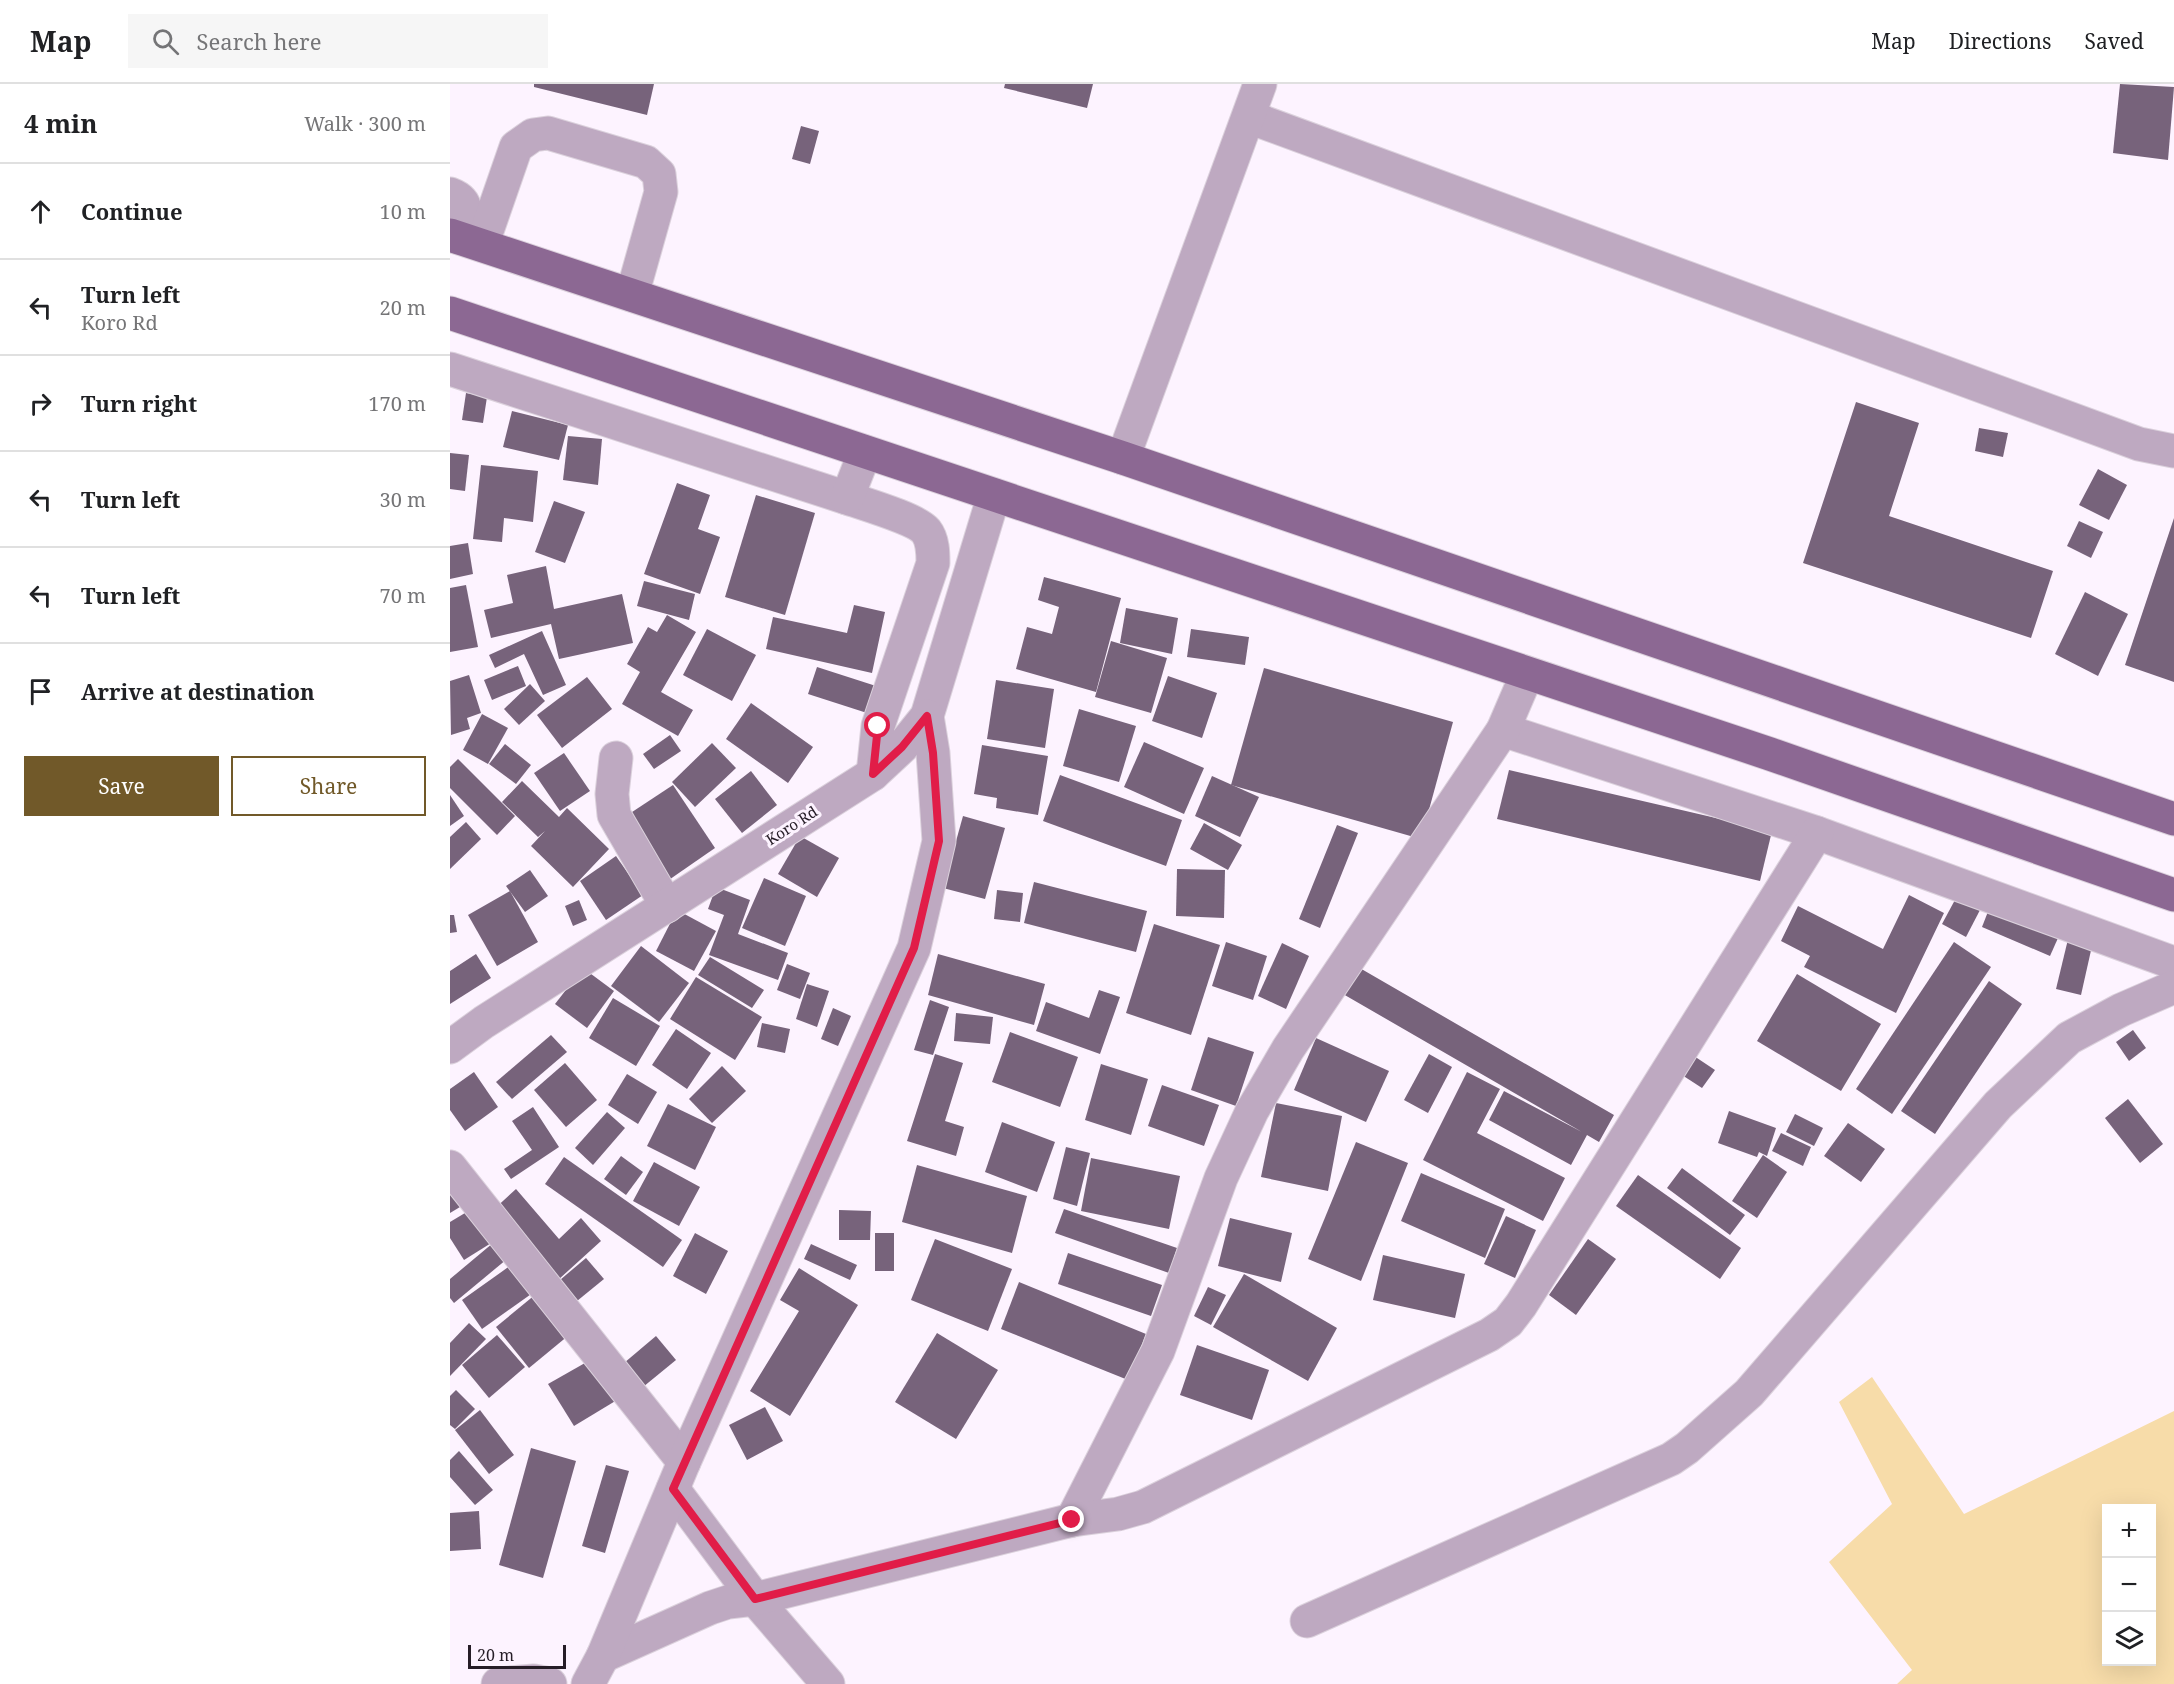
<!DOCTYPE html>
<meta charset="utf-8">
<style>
:root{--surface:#fff;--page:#f6f6f6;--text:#202124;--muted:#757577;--line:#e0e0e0;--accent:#715929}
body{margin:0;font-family:"Noto Serif",serif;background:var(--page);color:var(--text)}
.controls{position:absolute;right:18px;bottom:18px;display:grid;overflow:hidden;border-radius:0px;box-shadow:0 6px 24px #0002}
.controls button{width:54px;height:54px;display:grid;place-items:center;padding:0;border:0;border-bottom:2px solid var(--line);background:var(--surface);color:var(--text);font:30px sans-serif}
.scale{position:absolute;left:18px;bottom:15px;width:98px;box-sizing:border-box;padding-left:6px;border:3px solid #261d27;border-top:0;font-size:16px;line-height:21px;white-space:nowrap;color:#261d27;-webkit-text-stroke:4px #fdf3ff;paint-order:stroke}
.stop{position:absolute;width:18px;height:18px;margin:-14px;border:4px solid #e11d48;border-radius:50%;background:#fff}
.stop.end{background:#e11d48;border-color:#fff;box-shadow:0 2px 6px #0008}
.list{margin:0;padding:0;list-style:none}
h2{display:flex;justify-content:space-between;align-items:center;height:78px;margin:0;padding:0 24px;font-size:26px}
h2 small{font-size:20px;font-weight:400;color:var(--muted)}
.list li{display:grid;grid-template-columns:39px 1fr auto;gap:18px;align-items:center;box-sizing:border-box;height:96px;padding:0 24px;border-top:2px solid var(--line)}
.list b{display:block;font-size:22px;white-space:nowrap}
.list p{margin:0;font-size:20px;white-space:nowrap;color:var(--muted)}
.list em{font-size:20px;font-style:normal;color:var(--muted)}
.actions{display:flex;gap:12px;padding:18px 24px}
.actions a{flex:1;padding:14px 0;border:2px solid var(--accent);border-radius:0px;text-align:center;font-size:21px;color:var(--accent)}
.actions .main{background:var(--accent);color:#fff}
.icon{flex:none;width:33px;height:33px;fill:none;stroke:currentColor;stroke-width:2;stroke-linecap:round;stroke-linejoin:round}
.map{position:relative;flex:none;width:1724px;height:1600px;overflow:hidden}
header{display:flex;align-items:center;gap:36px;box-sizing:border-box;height:84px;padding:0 30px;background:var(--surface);border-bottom:2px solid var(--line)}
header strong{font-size:28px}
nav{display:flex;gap:33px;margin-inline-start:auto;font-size:21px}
.search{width:420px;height:54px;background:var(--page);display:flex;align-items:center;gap:15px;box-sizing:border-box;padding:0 21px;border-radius:0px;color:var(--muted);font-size:22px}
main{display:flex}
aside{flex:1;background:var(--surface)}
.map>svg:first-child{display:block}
</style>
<header>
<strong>Map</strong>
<div class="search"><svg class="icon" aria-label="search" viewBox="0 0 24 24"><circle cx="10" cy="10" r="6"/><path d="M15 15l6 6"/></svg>Search here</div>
<nav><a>Map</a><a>Directions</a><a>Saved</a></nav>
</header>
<main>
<aside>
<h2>4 min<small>Walk · 300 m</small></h2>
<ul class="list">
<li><svg class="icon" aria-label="ahead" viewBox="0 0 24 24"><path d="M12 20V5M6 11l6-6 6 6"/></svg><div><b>Continue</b></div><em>10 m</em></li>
<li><svg class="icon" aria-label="left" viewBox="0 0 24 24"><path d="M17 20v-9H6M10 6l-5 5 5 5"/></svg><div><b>Turn left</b><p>Koro Rd</p></div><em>20 m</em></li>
<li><svg class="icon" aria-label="right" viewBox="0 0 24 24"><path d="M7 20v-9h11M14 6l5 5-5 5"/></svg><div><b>Turn right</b></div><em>170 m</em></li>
<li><svg class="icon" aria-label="left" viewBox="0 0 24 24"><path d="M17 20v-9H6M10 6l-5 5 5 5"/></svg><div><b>Turn left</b></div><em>30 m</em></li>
<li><svg class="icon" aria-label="left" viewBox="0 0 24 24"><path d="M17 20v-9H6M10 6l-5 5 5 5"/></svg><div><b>Turn left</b></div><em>70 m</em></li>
<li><svg class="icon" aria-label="arrive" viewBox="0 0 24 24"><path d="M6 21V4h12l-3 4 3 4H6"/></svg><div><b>Arrive at destination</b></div></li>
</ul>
<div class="actions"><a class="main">Save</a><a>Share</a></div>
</aside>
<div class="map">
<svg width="1724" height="1600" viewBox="0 0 1724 1600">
<rect width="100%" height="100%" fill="#fdf3ff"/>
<path fill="#f7dca9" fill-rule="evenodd" d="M 1422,1293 L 1514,1430 L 1724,1327 L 1724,1600 L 1447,1600 L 1462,1586 L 1379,1478 L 1442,1420 L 1389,1318 ZM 1656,1424 L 1702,1424 L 1702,1578 L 1656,1578 Z"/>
<g fill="#77637b">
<polygon points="84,0 204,0 197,31 84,3"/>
<polygon points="555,0 643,0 637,24 554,4"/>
<polygon points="1670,0 1724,3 1718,76 1663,69"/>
<polygon points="351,42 369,47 360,80 342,75"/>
<polygon points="16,309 37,313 33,339 12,336"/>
<polygon points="1406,318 1469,339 1439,432 1603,487 1581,554 1353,479"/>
<polygon points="62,327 118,341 109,376 53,363"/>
<polygon points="1529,344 1558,349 1553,373 1525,367"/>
<polygon points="118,352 152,355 148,401 113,396"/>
<polygon points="0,369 19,371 15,407 0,405"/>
<polygon points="31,381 88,387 83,438 54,434 52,458 23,455"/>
<polygon points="1648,385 1677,401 1659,436 1629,421"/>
<polygon points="227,399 260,411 248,445 270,453 250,510 194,490"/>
<polygon points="306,411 365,429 335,531 275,513"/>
<polygon points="104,417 135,428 115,479 85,468"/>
<polygon points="1724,434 1724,598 1675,581"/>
<polygon points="1629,437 1653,448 1641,474 1617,462"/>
<polygon points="18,459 23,490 0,495 0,462"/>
<polygon points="96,482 104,525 172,510 183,559 109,575 101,540 41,554 34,526 63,519 57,491"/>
<polygon points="594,493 671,514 646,608 566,585 577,543 602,550 609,523 588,516"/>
<polygon points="194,497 245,510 239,536 187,522"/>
<polygon points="16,501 28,563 0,568 0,504"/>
<polygon points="1635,508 1678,530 1648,592 1605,570"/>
<polygon points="404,521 435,528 422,589 316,565 323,533 397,549"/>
<polygon points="676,524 728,534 722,570 670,559"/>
<polygon points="217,531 246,548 211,608 243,626 228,652 172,620 190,588 177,580 198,543 207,548"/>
<polygon points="257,545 306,571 282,617 233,591"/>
<polygon points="741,545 799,553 795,581 737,573"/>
<polygon points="92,547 116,601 93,611 74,570 45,584 39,571"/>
<polygon points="661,557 717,574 701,629 645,613"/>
<polygon points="68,582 76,602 42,616 34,596"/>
<polygon points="367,583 426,602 417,629 358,610"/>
<polygon points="814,584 1003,638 971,755 781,701"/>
<polygon points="19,591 31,629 17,634 20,645 1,651 0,597"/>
<polygon points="718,592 767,609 752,654 702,637"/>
<polygon points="137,593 162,625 112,664 87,631"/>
<polygon points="546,596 604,605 595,664 537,655"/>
<polygon points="80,600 95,617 69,641 54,625"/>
<polygon points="301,619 363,663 338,699 276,655"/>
<polygon points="629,625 686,642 669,698 613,682"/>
<polygon points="32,630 58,644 38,680 13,666"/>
<polygon points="220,651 231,667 204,685 193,670"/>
<polygon points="694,658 754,684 734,730 674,703"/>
<polygon points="262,659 286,684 245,723 222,698"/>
<polygon points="55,660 81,681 66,700 39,680"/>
<polygon points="532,661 598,672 588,731 546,724 547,714 524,710"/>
<polygon points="114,669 140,707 110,727 84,689"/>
<polygon points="8,675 65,732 47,751 0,704 0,683"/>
<polygon points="1059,686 1322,747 1310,797 1047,735"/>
<polygon points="301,687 327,721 292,749 265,715"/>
<polygon points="610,691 732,736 716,782 593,737"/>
<polygon points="762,692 809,713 790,753 745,732"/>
<polygon points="72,697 109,733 117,724 159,765 123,803 81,762 95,747 88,753 52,718"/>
<polygon points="223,701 265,764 213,800 173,734"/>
<polygon points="0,711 14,732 0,742"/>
<polygon points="513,732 555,744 535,815 493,804"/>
<polygon points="16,738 31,755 0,785 0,753"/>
<polygon points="754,739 792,761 778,786 740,765"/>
<polygon points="887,741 908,749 870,844 849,835"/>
<polygon points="350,752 389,774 367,813 328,790"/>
<polygon points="166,772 193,811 156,836 130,797"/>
<polygon points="727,785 775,786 774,834 726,832"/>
<polygon points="80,786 98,812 75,828 56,802"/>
<polygon points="314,794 356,812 335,862 292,844"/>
<polygon points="584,798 697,827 686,868 574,839"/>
<polygon points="266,803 300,816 288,850 338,869 328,896 259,871 274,831 258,825"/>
<polygon points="547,806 573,809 570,838 544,835"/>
<polygon points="60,807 88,858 47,882 18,831"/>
<polygon points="1459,811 1494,829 1446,929 1354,883 1360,872 1331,857 1348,822 1433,865"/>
<polygon points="1506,814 1530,826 1516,853 1492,840"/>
<polygon points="129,816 137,836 123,842 115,822"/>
<polygon points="1539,825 1608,854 1600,872 1532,843"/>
<polygon points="227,826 266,847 244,887 206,867"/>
<polygon points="0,831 4,831 7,848 0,849"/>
<polygon points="704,840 770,861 741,951 676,929"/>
<polygon points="1620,847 1644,853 1631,911 1606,905"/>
<polygon points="776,858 817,872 803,916 762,902"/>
<polygon points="1504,858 1541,883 1442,1030 1406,1005"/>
<polygon points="832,859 859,872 836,925 808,912"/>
<polygon points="191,862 239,899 209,938 161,902"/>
<polygon points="26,870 41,894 0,920 0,887"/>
<polygon points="488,870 595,900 584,941 478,911"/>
<polygon points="260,873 314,906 302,924 248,891"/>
<polygon points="337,880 360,889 350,915 327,906"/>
<polygon points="908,883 1164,1031 1149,1058 1137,1051 1121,1081 1039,1036 1054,1007 1132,1048 893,910"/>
<polygon points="133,884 164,907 137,944 105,920"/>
<polygon points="1347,890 1431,940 1391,1007 1307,957"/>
<polygon points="246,893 312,933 285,976 220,935"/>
<polygon points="1539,897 1572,920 1485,1050 1451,1027"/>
<polygon points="357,900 379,907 367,943 346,935"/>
<polygon points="649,906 670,913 650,970 586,947 596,918 639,934"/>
<polygon points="163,914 210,942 186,982 139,954"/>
<polygon points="480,916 499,923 483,971 464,966"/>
<polygon points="383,924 401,932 388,962 371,955"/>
<polygon points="506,929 543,933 540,960 504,957"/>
<polygon points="312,939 340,945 335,969 307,963"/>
<polygon points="226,945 261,969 237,1005 202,981"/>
<polygon points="1683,946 1696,964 1679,977 1666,958"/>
<polygon points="560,948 628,973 610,1023 542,998"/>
<polygon points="101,951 117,968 62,1015 46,998"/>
<polygon points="758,953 804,968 786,1022 741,1006"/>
<polygon points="866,954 939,987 916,1038 844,1006"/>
<polygon points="485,970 513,979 495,1037 514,1043 506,1072 457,1057"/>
<polygon points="979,970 1002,983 978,1029 954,1016"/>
<polygon points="1244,972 1265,986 1252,1004 1232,991"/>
<polygon points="115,979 147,1016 116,1043 84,1006"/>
<polygon points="651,980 698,995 681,1051 635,1036"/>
<polygon points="272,982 296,1007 262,1039 239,1015"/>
<polygon points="24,988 48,1023 15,1047 0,1026 0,1005"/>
<polygon points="1017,988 1050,1005 1027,1049 1115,1094 1093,1137 973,1076"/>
<polygon points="177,990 207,1008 188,1040 158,1021"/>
<polygon points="712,1001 769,1021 754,1062 698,1042"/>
<polygon points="1678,1015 1713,1060 1690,1079 1655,1034"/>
<polygon points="826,1019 892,1032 878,1107 811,1093"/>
<polygon points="218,1020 266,1043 245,1086 197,1062"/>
<polygon points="83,1023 109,1063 61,1095 54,1085 82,1066 62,1037"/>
<polygon points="1279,1027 1326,1044 1317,1072 1309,1068 1307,1073 1268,1059"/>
<polygon points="157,1028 175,1044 143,1081 125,1064"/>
<polygon points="1345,1030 1373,1044 1364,1062 1336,1048"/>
<polygon points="552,1038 605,1058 587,1108 535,1088"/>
<polygon points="1398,1039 1435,1065 1411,1098 1374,1072"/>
<polygon points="1331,1049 1361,1063 1353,1082 1322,1067"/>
<polygon points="906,1058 958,1079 911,1197 858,1175"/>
<polygon points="616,1063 640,1069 627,1122 603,1115"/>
<polygon points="1313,1071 1337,1088 1307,1134 1282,1117"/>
<polygon points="171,1072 193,1088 176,1111 154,1095"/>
<polygon points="114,1073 232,1156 213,1183 95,1100"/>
<polygon points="641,1074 730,1092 719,1145 631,1127"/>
<polygon points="204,1078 250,1103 229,1142 183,1117"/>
<polygon points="467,1081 577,1112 562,1169 452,1138"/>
<polygon points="1232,1084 1295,1131 1280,1151 1217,1104"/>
<polygon points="971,1089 1055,1125 1035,1174 951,1137"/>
<polygon points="1188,1091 1291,1164 1270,1195 1166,1122"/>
<polygon points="66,1105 109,1155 131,1134 151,1157 108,1196 41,1128"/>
<polygon points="0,1107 10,1123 0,1129"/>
<polygon points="25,1123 46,1156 14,1176 0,1154 0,1138"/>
<polygon points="614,1125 727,1164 719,1189 605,1149"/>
<polygon points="389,1126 421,1127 420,1156 389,1156"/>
<polygon points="1056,1132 1086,1146 1065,1194 1034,1180"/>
<polygon points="780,1134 842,1149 831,1198 768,1182"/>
<polygon points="245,1149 278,1167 256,1210 223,1192"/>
<rect x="425" y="1149" width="19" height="38"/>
<polygon points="485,1155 562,1185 538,1247 461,1216"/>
<polygon points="1138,1155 1166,1175 1126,1231 1099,1211"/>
<polygon points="43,1159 57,1175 4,1219 0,1214 0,1195"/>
<polygon points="361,1160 407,1181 400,1196 354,1175"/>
<polygon points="618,1169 712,1201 701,1232 608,1200"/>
<polygon points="933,1171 1015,1190 1005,1234 923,1216"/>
<polygon points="136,1174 154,1195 127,1217 110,1196"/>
<polygon points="64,1179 84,1208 32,1245 12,1216"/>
<polygon points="349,1184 408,1221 340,1332 300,1307 349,1227 330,1216"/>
<polygon points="794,1190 887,1244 858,1297 763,1243"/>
<polygon points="569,1198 696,1250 678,1296 551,1245"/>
<polygon points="758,1203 776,1211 761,1241 744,1232"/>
<polygon points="86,1210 119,1251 79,1284 46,1243"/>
<polygon points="19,1239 36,1255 0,1292 0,1259"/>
<polygon points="487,1249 548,1286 506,1355 445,1318"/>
<polygon points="47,1251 75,1283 39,1314 12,1281"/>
<polygon points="206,1252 226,1276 193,1303 174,1279"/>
<polygon points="747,1261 819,1286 802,1336 730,1311"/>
<polygon points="142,1275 167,1316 124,1342 98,1300"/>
<polygon points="6,1306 25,1325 5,1345 0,1341 0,1312"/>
<polygon points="315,1323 333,1357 297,1376 279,1341"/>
<polygon points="30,1326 64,1371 39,1390 5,1346"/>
<polygon points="81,1364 126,1377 93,1494 49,1481"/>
<polygon points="9,1367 43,1406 25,1421 0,1393 0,1376"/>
<polygon points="156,1381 179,1387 155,1469 132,1462"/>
<polygon points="29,1427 31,1465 0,1467 0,1429"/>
</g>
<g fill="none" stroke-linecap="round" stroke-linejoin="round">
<defs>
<g id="minor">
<polyline points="799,33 1689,360 1724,367"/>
<path d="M 0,110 C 24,119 13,135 7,153"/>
<polyline points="32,161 66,63 83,51 98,49 196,78 209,90 211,108 182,211"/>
<path d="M 0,285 L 397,414 C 414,420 466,435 476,447 C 483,456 483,469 483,479 L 428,642 L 423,690"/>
<polyline points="673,374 810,0"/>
<polyline points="397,414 415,368"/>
<polyline points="1053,646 1367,749 1724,879"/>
<polyline points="166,674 162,710 164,731 217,822"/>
<polyline points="0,963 34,938 423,690 452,663 477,632 544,411"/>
<polyline points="0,1083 234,1378"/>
<polyline points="223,1405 305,1515 378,1600"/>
<polyline points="622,1436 708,1267 771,1094 802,1027 838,965 1053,646 1077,590"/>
<polyline points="857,1537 1221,1375 1237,1364 1299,1309 1548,1021 1619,954 1671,926 1724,903"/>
<polyline points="153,1572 260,1524 278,1518 305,1515 622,1436 668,1430 693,1423 1039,1251 1058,1238 1071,1221 1367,749"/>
<polyline points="48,1600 84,1597 100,1600"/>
<polyline points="138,1600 153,1572 234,1378 464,864 489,757 483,669 477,632"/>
</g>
<g id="major">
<polyline points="0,151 673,374 1724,735"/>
<polyline points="0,229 1320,670 1724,811"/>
</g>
</defs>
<use href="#minor" stroke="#dbd1dc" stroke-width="35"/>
<use href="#major" stroke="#dbd1dc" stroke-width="35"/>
<use href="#minor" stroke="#bea9c1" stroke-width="33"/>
<use href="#major" stroke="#8c6893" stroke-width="33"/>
</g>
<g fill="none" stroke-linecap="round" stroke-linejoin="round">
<polyline stroke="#e11d48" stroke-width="8" points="428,642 423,690 452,663 477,632 483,669 489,757 464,864 223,1405 305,1515 622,1436"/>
</g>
<g text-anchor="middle" stroke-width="6" stroke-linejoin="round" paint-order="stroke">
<g font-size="15" fill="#261d27" stroke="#fdf3ff">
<text transform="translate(342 742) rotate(-33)" y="5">Koro Rd</text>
</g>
</g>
</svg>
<div class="controls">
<button>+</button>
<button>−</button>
<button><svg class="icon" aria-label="layers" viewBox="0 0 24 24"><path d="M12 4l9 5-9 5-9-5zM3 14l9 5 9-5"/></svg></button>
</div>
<div class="scale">20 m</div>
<div class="stop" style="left:428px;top:642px"></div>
<div class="stop end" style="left:622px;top:1436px"></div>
</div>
</main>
